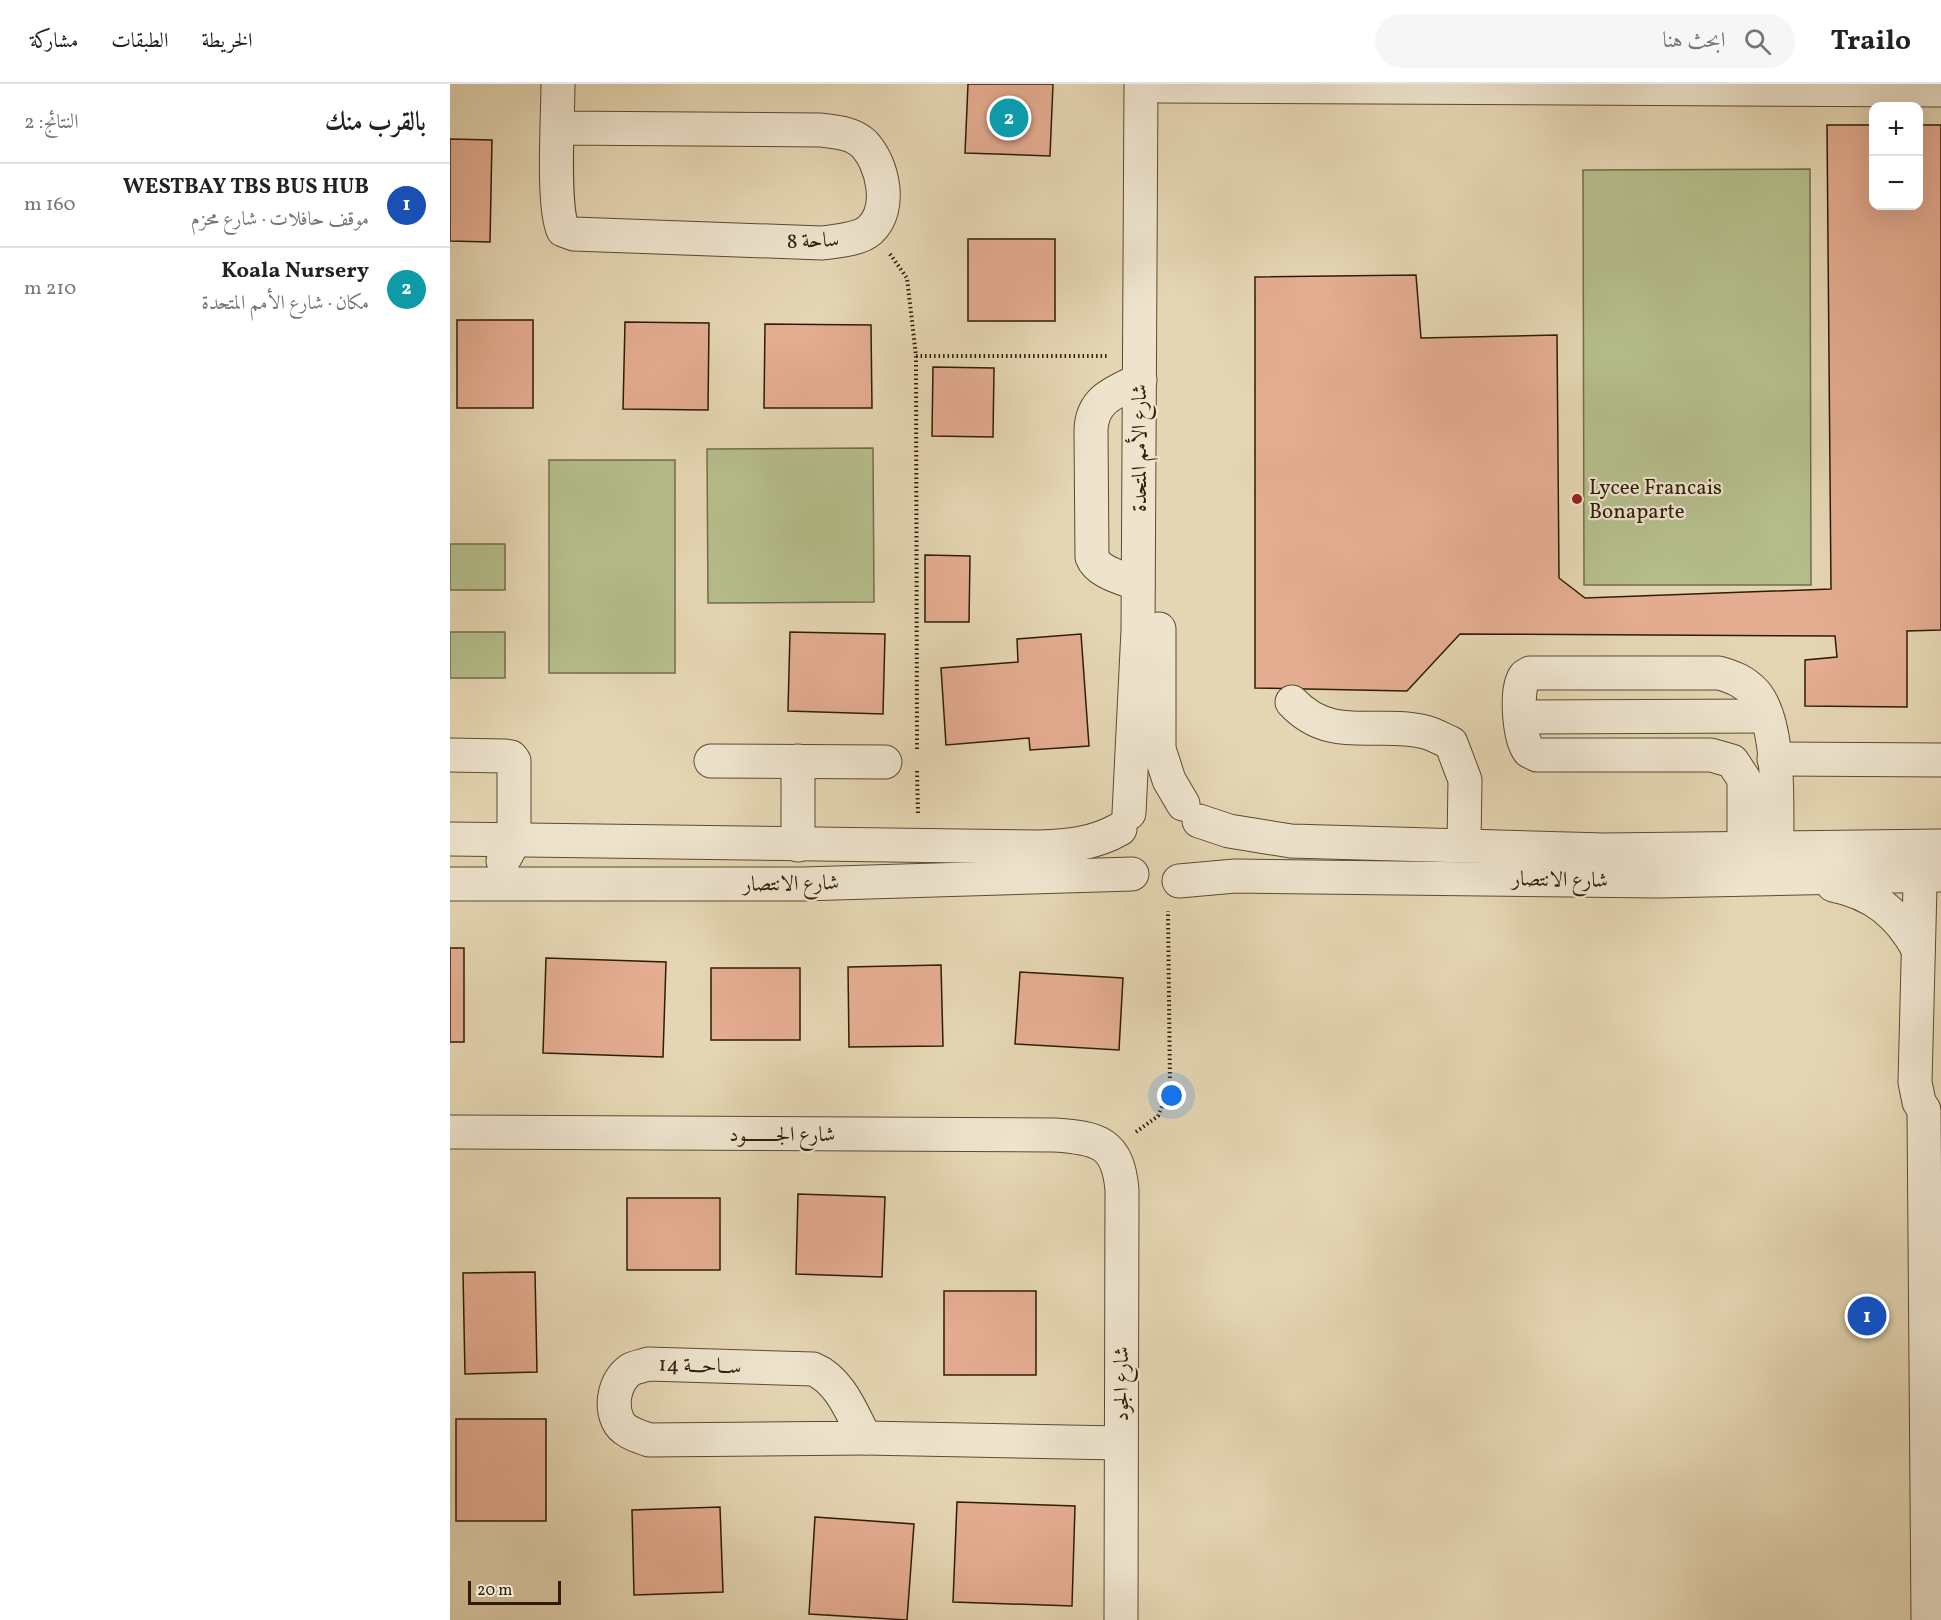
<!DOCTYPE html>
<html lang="ar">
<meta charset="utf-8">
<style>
:root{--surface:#fff;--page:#f6f6f6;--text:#222;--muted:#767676;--line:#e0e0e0;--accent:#8f2418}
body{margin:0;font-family:Vollkorn,Amiri,serif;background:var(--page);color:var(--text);direction:rtl}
.controls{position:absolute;right:18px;top:18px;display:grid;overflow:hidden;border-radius:12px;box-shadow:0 6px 24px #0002}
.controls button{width:54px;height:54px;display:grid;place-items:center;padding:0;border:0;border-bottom:2px solid var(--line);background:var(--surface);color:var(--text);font:30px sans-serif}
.scale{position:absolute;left:18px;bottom:15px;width:93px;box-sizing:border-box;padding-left:6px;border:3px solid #2e1d04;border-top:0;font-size:16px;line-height:21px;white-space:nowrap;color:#2e1d04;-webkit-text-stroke:4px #eee4ce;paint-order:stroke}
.you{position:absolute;left:722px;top:1012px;width:21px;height:21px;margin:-15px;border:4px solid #fff;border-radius:50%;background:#1a73e8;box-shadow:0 0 0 9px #1a73e833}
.badge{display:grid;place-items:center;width:39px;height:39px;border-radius:50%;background:var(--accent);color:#fff;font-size:20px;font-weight:700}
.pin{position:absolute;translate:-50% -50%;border:3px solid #fff;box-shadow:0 2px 6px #0006}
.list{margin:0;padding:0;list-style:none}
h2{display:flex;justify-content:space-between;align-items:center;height:78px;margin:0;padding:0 24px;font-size:26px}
h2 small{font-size:20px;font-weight:400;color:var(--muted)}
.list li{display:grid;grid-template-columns:39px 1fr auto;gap:18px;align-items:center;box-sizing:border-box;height:84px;padding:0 24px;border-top:2px solid var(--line)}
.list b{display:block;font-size:22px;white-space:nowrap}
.list p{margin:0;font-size:20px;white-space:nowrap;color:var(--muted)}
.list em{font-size:20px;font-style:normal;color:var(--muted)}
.icon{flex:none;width:33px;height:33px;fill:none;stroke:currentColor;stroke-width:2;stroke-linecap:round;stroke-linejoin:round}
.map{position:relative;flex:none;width:1491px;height:1536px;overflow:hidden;direction:ltr}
header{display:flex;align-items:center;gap:36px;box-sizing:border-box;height:84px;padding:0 30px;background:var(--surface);border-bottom:2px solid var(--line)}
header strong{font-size:28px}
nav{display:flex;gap:33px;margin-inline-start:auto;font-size:21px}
.search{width:420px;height:54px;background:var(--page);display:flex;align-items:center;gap:15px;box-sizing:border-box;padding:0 21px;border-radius:33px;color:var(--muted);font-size:22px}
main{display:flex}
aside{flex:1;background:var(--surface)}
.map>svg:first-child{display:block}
</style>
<header>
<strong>Trailo</strong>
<div class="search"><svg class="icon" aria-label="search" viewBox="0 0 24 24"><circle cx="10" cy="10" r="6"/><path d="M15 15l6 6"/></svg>ابحث هنا</div>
<nav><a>الخريطة</a><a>الطبقات</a><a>مشاركة</a></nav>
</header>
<main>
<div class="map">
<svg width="1491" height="1536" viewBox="0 0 1491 1536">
<rect width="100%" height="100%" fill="#e5d6b3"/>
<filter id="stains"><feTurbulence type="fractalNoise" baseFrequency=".00333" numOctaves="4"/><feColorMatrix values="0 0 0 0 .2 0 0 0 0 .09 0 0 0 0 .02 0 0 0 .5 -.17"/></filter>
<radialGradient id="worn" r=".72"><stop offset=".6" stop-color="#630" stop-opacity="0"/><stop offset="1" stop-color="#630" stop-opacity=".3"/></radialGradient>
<g fill="#b5be8c" stroke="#726e48" stroke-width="1.5">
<polygon points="1360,85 1361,501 1134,501 1133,86"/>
<polygon points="423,364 424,518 258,519 257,365"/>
<rect x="99" y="376" width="126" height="213"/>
<rect x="0" y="460" width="55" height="46"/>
<rect x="0" y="548" width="55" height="46"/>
</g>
<g fill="#e5ad92" stroke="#2e1d04" stroke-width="1.5">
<polygon points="518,0 603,0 600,72 515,69"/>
<polygon points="1377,41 1424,41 1424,122 1468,122 1468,41 1491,41 1491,546 1457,547 1457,623 1355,622 1355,576 1387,573 1385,552 1010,550 957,607 805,604 805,193 966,191 971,254 1107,251 1109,494 1135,514 1381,505"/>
<polygon points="0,55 42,56 40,158 0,157"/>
<rect x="518" y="155" width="87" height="82"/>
<rect x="7" y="236" width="76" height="88"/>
<polygon points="175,238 259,239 258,326 173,325"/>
<polygon points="315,240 421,241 422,324 314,324"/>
<polygon points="483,283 544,284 543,353 482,352"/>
<polygon points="475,471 520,472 519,538 475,538"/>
<polygon points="340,548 435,550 433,630 338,627"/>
<polygon points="631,550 639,662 580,666 579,654 496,661 491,584 568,578 567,555"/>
<rect x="0" y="864" width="14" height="94"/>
<polygon points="96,874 216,878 213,973 93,969"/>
<polygon points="491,881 493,962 399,963 398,883"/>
<rect x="261" y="884" width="89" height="72"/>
<polygon points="570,888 673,894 669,966 565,960"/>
<polygon points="348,1110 435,1113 432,1193 346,1190"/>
<rect x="177" y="1114" width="93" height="72"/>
<polygon points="85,1188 87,1288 15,1290 13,1189"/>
<rect x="494" y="1207" width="92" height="84"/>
<rect x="6" y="1335" width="90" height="102"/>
<polygon points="507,1418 625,1422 622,1522 503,1518"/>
<polygon points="270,1423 273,1508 184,1511 182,1426"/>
<polygon points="365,1433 464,1440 457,1536 359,1530"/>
</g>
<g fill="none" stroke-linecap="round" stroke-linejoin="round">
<defs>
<g id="minor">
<polyline points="711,2 1491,6"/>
<path d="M 108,44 L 371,46 C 386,48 403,49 414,60 C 433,80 443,125 420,146 C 409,156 386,157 372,159 L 124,150 L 113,146 C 102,121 108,32 108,0"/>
<path d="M 688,500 C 673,494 648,489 642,473 L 641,346 C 642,315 665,308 690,296"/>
<polyline points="709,545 709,665 719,696 733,720"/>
<path d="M 842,618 C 881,660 927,636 975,648 C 983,650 992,655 1001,659 L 1015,696 L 1014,760"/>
<polyline points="1071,633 1316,632"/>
<polyline points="0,671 55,672 61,673 64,677 64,757 53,777"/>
<polyline points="1324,675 1491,676"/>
<polyline points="261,677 435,678"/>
<polyline points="679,729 688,546 691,0"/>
<polyline points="749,737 779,747 841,757 1154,766 1491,762"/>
<path d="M 0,755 L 589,763 C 618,762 644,760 670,745"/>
<polyline points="348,761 348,677"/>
<polyline points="1471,763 1465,998 1469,1018 1474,1026 1478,1536"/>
<path d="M 1294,764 L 1294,695 L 1282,677 L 1261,671 L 1087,671 L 1079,667 C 1069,654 1065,605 1075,592 L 1080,589 L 1269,589 C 1283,593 1294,597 1305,609 C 1332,641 1326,724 1327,764"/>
<polyline points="729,797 785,792 1209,797 1491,791"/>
<polyline points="0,800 353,800 682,790"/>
<path d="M 1383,801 C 1423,809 1449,830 1468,865"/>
<path d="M 0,1048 L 605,1051 C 649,1054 668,1059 672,1106 L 671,1536"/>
<path d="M 198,1280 L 363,1285 C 390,1296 402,1329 415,1354 L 199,1356 C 188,1352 173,1348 168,1337 C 160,1320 165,1297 180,1286 C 185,1283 193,1282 198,1280 Z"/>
<polyline points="415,1354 670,1359"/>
</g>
</defs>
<use href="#minor" stroke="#5c4b30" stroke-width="35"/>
<g stroke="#2e1d04" stroke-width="4" stroke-dasharray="1.5 3" stroke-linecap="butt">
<polyline points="440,170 457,194 466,272 659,272"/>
<polyline points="466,272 467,667"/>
<polyline points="467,687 468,730"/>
<polyline points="686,1048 708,1032 720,1003 718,827"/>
</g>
<use href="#minor" stroke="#eee4ce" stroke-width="33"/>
</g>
<circle fill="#8f2418" stroke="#eee4ce" stroke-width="2" cx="1127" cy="415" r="6"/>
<g text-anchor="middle" stroke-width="4.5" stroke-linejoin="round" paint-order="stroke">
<g font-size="21" fill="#2e1d04" stroke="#eee4ce">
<text transform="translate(363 156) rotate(-2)" y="7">ساحة 8</text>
<text transform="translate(689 364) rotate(-90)" y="7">شارع الأمم المتحدة</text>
<text transform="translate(1110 795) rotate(1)" y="7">شارع الانتصار</text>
<text transform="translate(341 799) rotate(-1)" y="7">شارع الانتصار</text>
<text x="332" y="1057">شارع الجــــــــود</text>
<text transform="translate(250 1281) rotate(2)" y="7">ســاحـــة 14</text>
<text transform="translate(671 1300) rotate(-90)" y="7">شارع الجود</text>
</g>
<g font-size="21" fill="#2e1d04" stroke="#eee4ce" text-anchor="start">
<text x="1139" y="410">Lycee Francais<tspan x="1139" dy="24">Bonaparte</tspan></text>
</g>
</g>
<rect width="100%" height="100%" filter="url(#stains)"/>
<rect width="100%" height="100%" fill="url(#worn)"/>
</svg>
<div class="controls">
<button>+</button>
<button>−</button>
</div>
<div class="scale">20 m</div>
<div class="you"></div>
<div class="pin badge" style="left:1417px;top:1232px;background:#1a4fb4">1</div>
<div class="pin badge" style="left:559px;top:34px;background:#0f9aa8">2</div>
</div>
<aside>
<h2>بالقرب منك<small>النتائج: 2</small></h2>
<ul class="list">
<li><span class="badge" style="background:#1a4fb4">1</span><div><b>WESTBAY TBS BUS HUB</b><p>موقف حافلات · شارع محزم</p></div><em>160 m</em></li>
<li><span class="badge" style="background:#0f9aa8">2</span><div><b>Koala Nursery</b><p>مكان · شارع الأمم المتحدة</p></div><em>210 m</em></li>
</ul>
</aside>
</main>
